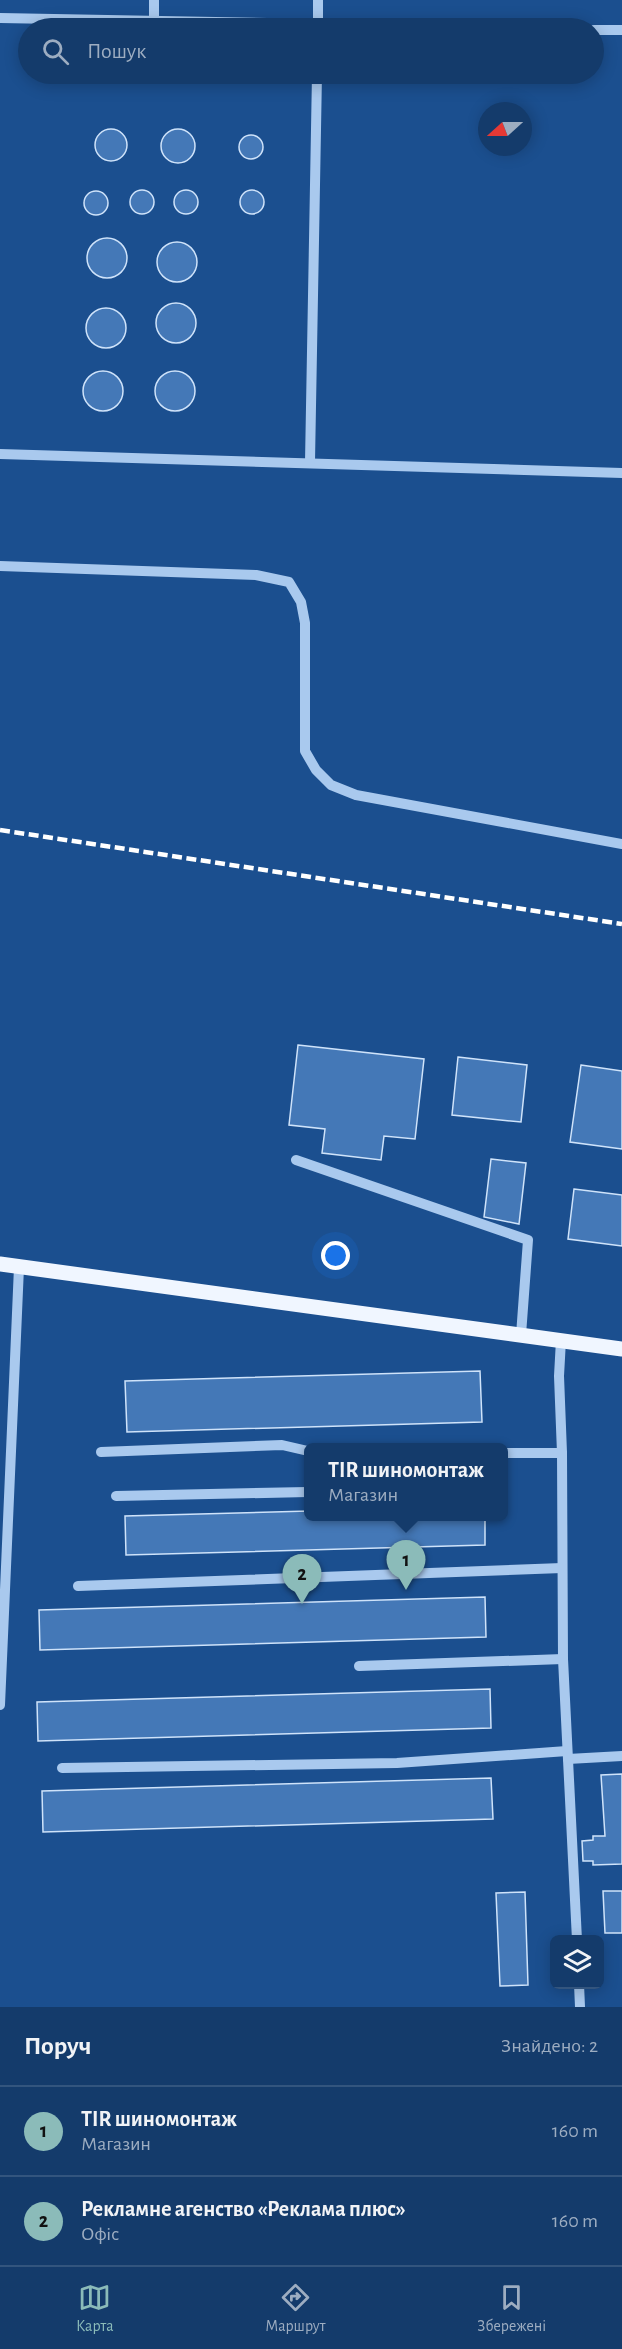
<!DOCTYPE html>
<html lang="uk">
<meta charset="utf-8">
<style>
:root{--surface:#143b6b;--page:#214673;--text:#f1f3f6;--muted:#9dadc1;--line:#33557e;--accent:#8bbbb9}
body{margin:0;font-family:"Alegreya Sans",sans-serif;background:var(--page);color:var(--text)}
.controls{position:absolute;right:18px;bottom:18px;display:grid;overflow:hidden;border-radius:9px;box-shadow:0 3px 15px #0003}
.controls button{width:54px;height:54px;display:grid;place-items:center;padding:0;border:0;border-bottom:2px solid var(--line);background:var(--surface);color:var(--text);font:30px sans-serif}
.compass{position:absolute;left:478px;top:102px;width:54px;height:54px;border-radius:50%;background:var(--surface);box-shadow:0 3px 15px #0003;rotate:249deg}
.you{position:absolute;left:336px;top:1256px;width:21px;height:21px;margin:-15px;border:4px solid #fff;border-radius:50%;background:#1a73e8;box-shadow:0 0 0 9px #1a73e833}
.badge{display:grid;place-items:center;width:39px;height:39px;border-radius:50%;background:var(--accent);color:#111;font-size:20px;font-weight:700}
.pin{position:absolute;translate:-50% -50px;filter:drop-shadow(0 2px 3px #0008)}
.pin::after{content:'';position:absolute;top:32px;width:21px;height:18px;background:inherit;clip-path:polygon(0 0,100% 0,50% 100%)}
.popup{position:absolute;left:304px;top:1443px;width:204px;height:78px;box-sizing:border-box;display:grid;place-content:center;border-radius:9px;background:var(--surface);filter:drop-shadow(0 2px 4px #0005);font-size:20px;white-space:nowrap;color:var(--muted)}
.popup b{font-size:22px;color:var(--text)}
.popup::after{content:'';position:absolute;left:50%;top:100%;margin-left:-12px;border:12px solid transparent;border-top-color:var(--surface)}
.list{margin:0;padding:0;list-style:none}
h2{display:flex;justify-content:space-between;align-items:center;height:78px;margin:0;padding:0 24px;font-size:26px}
h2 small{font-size:20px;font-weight:400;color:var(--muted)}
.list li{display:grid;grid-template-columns:39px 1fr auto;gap:18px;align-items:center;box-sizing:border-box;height:90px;padding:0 24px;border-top:2px solid var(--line)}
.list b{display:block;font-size:22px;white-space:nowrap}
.list p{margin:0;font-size:20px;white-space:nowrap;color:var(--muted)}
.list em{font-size:20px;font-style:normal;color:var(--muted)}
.icon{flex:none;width:33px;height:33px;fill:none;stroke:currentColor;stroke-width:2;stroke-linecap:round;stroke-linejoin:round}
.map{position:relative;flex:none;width:622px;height:2007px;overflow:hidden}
.search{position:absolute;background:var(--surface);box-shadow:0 3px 15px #0003;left:18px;right:18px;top:18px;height:66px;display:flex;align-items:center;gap:15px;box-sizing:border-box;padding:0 21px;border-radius:33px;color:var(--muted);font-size:22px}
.sheet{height:258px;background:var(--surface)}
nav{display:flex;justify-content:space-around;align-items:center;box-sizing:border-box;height:84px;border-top:2px solid var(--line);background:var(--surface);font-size:16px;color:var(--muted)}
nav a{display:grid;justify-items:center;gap:3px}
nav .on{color:var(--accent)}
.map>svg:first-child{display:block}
</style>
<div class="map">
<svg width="622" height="2007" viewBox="0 0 622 2007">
<rect width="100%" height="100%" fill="#1b4f8f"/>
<g fill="#4478b7" stroke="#cfe3fa" stroke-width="1.5">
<circle cx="111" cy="145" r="16"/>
<circle cx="178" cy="146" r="17"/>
<circle cx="251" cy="147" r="12"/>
<circle cx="186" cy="202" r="12"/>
<circle cx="252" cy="202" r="12"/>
<circle cx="142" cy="202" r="12"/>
<circle cx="96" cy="203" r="12"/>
<circle cx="107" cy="258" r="20"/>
<circle cx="177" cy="262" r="20"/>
<circle cx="176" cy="323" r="20"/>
<circle cx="106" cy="328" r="20"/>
<circle cx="175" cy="391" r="20"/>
<circle cx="103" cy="391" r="20"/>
<polygon points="298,1045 424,1059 415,1139 384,1136 381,1160 322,1153 325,1129 289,1125"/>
<polygon points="458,1057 527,1065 521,1122 452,1115"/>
<polygon points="581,1065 622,1071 622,1149 570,1142"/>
<polygon points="491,1159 526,1163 519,1224 484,1217"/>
<polygon points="574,1189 622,1195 622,1246 568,1239"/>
<polygon points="480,1371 482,1422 127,1432 125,1381"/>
<polygon points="309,1511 309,1516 485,1516 485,1545 126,1555 125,1516"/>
<polygon points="485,1597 486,1637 40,1650 39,1610"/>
<polygon points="490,1689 491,1728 38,1741 37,1702"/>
<polygon points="622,1774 622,1864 593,1865 593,1861 583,1861 582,1841 593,1840 593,1836 605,1836 601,1775"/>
<polygon points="491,1778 493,1819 43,1832 42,1791"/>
<polygon points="603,1891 622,1891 622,1933 605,1933"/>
<polygon points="525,1892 528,1985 500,1986 496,1893"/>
</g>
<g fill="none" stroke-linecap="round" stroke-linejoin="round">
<g stroke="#a9c9ee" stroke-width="10">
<polyline points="154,0 154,21"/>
<polyline points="0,18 535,28"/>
<polyline points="318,28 318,0"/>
<polyline points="594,30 622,30"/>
<polyline points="0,454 622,473"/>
<polyline points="310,462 317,74"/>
<polyline points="0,566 256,575 289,582 301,602 305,623 305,751 316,770 331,785 356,795 622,844"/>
<polyline points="296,1160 528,1240 521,1335"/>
<polyline points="561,1340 559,1376 562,1453 563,1659 577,1940"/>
<polyline points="101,1452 282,1445 308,1451"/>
<polyline points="504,1453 562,1453"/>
<polyline points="116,1496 308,1492"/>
<polyline points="78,1586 562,1568"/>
<polyline points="359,1666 563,1659"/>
<polyline points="0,1705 19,1267"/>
<polyline points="568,1759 622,1756"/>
<polyline points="62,1768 397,1763 567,1751"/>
<polyline points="579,1984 580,2007"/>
</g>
<polyline stroke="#f0f6ff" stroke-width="15" points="0,1264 622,1349"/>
<polyline stroke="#fff" stroke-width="4.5" stroke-dasharray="10 4.5" stroke-linecap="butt" points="0,830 622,924"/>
</g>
</svg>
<div class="controls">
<button><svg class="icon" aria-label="layers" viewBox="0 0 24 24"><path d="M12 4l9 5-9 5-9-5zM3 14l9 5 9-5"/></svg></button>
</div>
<svg class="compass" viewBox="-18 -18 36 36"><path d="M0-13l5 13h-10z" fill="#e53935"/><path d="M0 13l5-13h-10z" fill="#9dadc1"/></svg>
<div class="you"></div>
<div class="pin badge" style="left:406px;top:1590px">1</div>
<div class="popup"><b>TIR шиномонтаж</b>Магазин</div>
<div class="pin badge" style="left:302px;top:1604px">2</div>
<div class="search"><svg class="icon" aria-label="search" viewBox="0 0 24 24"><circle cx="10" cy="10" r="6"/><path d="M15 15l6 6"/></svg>Пошук</div>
</div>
<section class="sheet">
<h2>Поруч<small>Знайдено: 2</small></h2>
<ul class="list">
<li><span class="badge">1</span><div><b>TIR шиномонтаж</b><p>Магазин</p></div><em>160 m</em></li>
<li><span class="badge">2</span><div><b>Рекламне агенство «Реклама плюс»</b><p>Офіс</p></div><em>160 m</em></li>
</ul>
</section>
<nav>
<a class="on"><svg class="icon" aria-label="map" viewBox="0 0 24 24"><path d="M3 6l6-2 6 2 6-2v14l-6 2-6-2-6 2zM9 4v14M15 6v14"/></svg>Карта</a>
<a><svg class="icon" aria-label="directions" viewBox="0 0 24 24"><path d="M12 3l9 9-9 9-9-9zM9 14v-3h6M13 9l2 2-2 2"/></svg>Маршрут</a>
<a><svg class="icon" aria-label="saved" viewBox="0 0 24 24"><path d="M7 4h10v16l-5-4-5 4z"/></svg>Збережені</a>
</nav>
